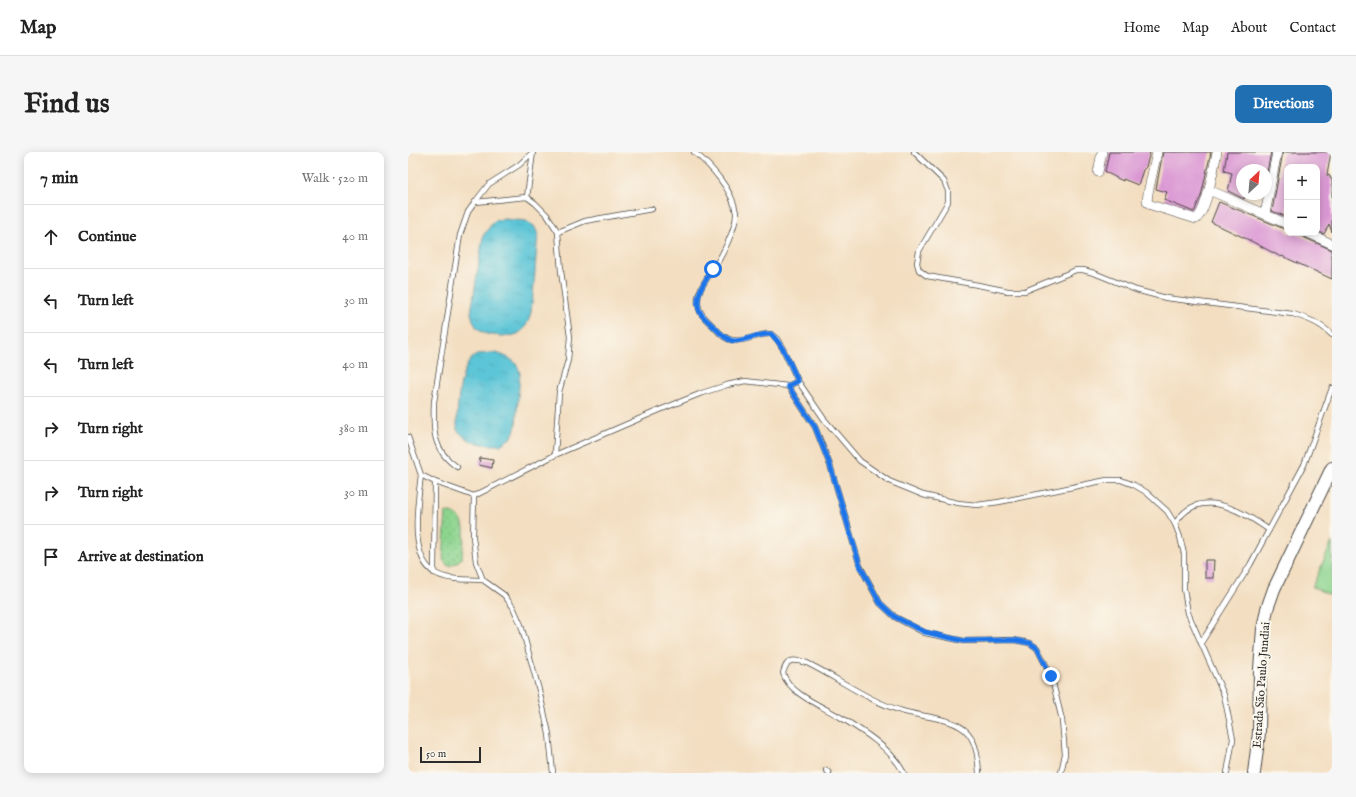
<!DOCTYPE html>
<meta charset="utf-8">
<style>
:root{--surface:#fff;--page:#f6f6f6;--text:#222;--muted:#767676;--line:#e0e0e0;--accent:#1f6fb2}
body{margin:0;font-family:"IM FELL English",serif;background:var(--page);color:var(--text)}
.controls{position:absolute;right:12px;top:12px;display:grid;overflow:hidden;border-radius:8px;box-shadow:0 2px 10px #0003}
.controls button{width:36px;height:36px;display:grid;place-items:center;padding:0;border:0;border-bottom:1px solid var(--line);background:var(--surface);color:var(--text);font:20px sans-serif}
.compass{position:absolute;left:828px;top:12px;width:36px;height:36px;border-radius:50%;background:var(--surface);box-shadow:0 2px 10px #0003;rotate:26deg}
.scale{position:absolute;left:12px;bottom:10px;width:61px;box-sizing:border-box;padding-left:4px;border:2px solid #2b2b2b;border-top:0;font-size:11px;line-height:14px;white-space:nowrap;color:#2b2b2b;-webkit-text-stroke:3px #fbf7ec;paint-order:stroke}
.stop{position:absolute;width:12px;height:12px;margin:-9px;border:3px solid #1a73e8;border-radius:50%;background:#fff}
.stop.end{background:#1a73e8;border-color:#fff;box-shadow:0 1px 4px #0008}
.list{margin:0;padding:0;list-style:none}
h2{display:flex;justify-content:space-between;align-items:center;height:52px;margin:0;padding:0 16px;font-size:17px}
h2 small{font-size:13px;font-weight:400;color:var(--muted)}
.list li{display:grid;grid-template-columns:26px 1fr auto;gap:12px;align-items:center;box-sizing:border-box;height:64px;padding:0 16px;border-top:1px solid var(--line)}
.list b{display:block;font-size:15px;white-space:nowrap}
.list em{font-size:13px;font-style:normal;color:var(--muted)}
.icon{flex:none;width:22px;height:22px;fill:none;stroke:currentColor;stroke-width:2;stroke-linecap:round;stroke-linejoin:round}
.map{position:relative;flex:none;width:924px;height:621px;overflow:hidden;border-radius:8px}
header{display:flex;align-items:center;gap:24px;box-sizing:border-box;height:56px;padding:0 20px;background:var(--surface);border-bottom:1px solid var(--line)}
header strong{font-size:19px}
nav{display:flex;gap:22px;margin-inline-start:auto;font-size:14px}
.intro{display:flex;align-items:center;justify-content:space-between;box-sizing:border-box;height:96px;padding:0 24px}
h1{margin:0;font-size:28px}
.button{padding:10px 18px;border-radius:8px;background:var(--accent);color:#fff;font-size:14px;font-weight:700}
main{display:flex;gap:24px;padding:0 24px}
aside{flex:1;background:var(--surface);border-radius:8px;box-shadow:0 2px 10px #0003}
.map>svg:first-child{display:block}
</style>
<header>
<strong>Map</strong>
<nav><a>Home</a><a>Map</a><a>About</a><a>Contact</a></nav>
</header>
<div class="intro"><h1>Find us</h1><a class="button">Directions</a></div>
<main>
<aside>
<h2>7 min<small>Walk · 520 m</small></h2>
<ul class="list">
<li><svg class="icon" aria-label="ahead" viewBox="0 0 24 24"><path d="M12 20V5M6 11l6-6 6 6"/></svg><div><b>Continue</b></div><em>40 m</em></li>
<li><svg class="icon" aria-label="left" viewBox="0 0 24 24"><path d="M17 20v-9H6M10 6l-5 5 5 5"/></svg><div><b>Turn left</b></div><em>30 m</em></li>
<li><svg class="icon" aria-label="left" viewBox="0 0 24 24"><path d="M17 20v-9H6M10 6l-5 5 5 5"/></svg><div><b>Turn left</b></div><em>40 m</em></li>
<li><svg class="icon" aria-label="right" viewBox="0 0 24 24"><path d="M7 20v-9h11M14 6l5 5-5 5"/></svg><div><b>Turn right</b></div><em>380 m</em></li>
<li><svg class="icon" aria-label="right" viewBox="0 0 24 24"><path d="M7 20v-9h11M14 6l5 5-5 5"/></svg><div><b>Turn right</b></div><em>30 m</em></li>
<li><svg class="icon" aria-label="arrive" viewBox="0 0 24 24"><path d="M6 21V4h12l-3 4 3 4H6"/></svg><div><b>Arrive at destination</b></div></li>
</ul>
</aside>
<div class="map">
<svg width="924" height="621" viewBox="0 0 924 621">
<defs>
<pattern id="grass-dots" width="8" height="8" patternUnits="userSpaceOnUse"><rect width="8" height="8" fill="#8dd48f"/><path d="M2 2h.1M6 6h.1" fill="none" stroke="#7ab67c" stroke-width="1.8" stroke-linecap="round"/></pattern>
<pattern id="water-ripples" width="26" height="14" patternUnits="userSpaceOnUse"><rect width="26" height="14" fill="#5cc5d7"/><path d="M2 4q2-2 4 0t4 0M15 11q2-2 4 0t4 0" fill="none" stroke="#50a9b9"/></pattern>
</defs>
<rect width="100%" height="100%" fill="#fbf7ec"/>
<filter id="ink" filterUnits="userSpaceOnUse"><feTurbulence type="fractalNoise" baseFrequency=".025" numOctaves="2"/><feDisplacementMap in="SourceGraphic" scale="8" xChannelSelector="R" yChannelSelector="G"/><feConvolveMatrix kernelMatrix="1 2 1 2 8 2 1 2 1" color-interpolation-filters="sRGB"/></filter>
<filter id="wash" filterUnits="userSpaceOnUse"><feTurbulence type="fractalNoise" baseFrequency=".012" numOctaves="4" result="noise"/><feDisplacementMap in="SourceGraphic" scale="16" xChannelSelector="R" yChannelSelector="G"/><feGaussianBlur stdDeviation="0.9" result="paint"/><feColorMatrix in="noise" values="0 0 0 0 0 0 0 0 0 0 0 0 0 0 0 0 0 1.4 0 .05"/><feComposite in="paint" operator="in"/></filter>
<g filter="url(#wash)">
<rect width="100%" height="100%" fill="#f3dec1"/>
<path fill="url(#grass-dots)" stroke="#5c805d" d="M 38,360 C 64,363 55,387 54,406 L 48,411 L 42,414 L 39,413 L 35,408 Z"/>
<polygon fill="#8dd48f" stroke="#5c805d" points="924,390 924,444 904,435"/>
<g fill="url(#water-ripples)" stroke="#447881">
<path d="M 96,67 L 118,69 L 126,74 L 130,82 C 127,108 127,134 123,159 C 122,167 118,176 111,181 C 105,185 92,184 84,183 C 70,181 66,174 63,161 L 75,84 L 86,69 Z"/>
<path d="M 88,201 C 100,205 109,208 112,221 L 108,274 L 104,285 L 92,293 C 74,293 62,292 49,278 C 49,260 50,211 69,203 C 74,201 82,201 88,201 Z"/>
</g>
<g id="blocks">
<g fill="#db99d4">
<polygon points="701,0 742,0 738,15 735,18 730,33 715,27 715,29 697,20"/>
<polygon points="755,0 803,0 793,44 786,60 756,48 759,40 748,37"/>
<polygon points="819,0 863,0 858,25 858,18 834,18 834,42 837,42 836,47 820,39 824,21 816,19"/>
<polygon points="875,0 923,0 919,23 922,24 922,26 924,27 924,80 921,72 916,82 909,79 909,15 879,15 879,65 864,59"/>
<polygon points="811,50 879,78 879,81 886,81 924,98 924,127 874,104 873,105 843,89 803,70"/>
<polygon points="72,306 85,308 84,316 71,313"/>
<polygon points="797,408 806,408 805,426 797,426"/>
</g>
</g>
</g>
<g filter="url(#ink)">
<use href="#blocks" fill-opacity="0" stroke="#494642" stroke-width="1"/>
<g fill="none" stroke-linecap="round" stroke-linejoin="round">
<defs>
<g id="lane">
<path d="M 286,0 C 303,14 325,38 328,61 C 329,75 313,106 305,117 C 299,127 288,140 290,152 C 291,162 299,168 305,174 C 311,180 316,187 324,188 C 337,191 350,181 363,182 L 369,187 L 375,197 L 390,229 L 416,267 L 452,309 L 481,329 L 515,343 L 550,351 L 569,353 L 591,350 L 699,328 L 713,328 L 726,333 L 738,340 L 759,359 L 767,372 L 772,385 L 776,402 L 776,437 L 780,461 L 816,543 L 825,587 L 819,621"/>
<path d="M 506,0 L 536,29 L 540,39 L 540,50 L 511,99 L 509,111 L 511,118 L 519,124 L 570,133 L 600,139 L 617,139 L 668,118 L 675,118 L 686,121 L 728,138 L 758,146 L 885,162 C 901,167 912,171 924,183"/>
<polyline points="119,45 125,0"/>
<polyline points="67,50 81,32 111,13 125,0"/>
<polyline points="150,80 177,69 244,57"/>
<polyline points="380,234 407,275 422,313 452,414 472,451 487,465 517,481 556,489 606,488 622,491 629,496 643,523 654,568 657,602 653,621"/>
<path d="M 0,285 L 13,323 L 27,330 L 66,344 L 147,303 L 151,240 L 160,208 L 162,185 L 153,119 L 150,80 L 139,63 L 127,51 L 119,45 L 67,50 L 60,60 L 52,83 L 26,250 C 25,277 24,298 49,315"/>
<polyline points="147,303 254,257 294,241 319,233 337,229 380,234 390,229"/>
<path d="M 13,323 C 10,349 0,405 27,421 C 41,429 60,427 75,428"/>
<polyline points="66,344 65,385 68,410 75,428 96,443 105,455 113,473 131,538 141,582 145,621"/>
<path d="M 767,372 C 790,333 833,358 861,378"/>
<polyline points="26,421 27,330"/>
<polyline points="793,491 842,413 896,313 924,236"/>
<polyline points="418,618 421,621"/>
<path d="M 496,621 C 483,596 455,579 432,565 C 414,554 381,542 375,521 C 379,506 385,507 399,511 C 430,526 460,549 494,559 C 513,565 546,565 560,581 C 569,592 570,607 571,621"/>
</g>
<g id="street">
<path d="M 749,0 L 740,41 L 739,50 L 743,53 L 788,67 C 799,59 806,14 809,0"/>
<polyline points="690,20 694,0"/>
<polyline points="801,38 879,72"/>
<polyline points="857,62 869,0"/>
<polyline points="900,81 924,92"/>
</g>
<polyline id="secondary" points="846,621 851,581 852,517 855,477 859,457 866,437 924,316"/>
</defs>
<use href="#lane" stroke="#494642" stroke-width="6"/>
<use href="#street" stroke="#494642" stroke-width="10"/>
<use href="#secondary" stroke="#494642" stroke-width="14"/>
<use href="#lane" stroke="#fff" stroke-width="4.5"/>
<use href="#street" stroke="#fff" stroke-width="9"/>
<use href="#secondary" stroke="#fff" stroke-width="12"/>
</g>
</g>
<g fill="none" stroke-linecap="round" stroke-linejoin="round" filter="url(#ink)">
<path stroke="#1a73e8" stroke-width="5" d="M 305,117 C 296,130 284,147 293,162 C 297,167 302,171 306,175 C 312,181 318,188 326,189 C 339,189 350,181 363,182 C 376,194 382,212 390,229 L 380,234 L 407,275 L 422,313 L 452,414 L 472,451 L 487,465 L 517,480 L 556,489 L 606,488 L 622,491 L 629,496 L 643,524"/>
</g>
<g text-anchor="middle" stroke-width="4" stroke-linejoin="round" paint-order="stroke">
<g font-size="12" fill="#2b2b2b" stroke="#fbf7ec">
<text transform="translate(853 533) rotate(-86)" y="4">Estrada São Paulo Jundiai</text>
</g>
</g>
</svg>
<div class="controls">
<button>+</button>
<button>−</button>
</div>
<svg class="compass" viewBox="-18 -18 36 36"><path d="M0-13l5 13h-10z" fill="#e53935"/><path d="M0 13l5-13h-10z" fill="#767676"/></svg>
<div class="scale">50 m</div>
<div class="stop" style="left:305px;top:117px"></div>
<div class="stop end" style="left:643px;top:524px"></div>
</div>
</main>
